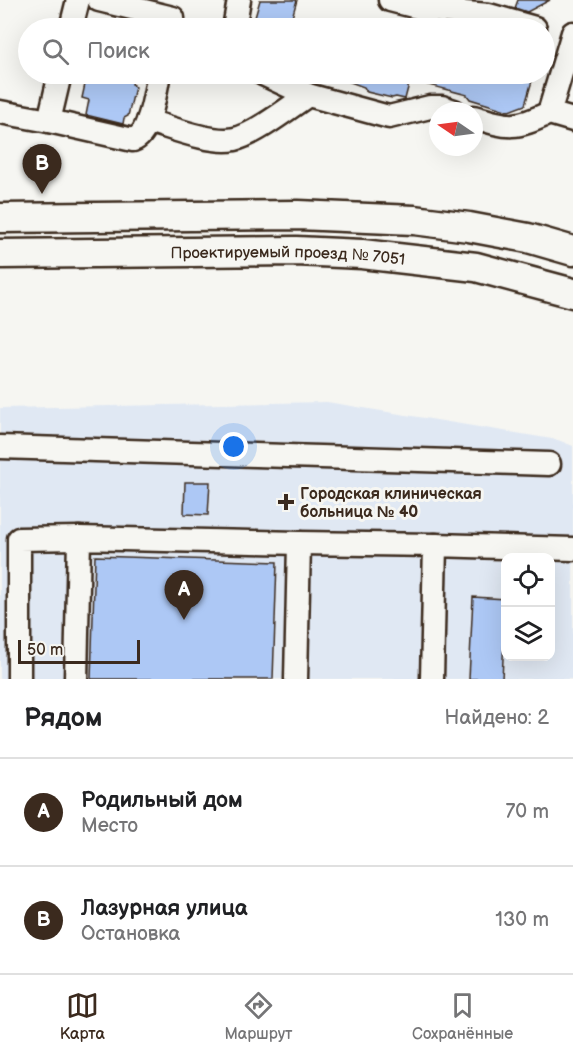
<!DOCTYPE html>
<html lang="ru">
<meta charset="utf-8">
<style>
:root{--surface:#fff;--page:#f6f6f6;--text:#202124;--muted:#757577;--line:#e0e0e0;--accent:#3b2a1e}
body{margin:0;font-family:"Balsamiq Sans",sans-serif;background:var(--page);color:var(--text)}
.controls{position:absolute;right:18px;bottom:18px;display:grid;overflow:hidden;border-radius:12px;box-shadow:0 6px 24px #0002}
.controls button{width:54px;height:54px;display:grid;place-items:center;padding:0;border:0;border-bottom:2px solid var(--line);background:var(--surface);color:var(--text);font:30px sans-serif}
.compass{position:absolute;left:429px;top:102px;width:54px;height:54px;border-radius:50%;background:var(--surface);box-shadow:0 6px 24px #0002;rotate:283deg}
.scale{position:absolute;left:18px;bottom:15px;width:122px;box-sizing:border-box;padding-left:6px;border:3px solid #3b2a1e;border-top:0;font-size:16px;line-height:21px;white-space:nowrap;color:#3b2a1e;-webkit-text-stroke:4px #f6f6f2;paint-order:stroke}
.you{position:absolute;left:234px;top:447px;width:21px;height:21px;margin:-15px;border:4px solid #fff;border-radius:50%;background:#1a73e8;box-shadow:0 0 0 9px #1a73e833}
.badge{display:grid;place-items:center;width:39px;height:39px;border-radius:50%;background:var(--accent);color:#fff;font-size:20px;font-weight:700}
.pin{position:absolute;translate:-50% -50px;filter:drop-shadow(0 2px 3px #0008)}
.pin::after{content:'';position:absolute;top:32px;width:21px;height:18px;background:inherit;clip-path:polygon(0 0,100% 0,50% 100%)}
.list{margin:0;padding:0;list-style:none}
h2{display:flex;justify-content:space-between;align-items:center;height:78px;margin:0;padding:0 24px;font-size:26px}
h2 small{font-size:20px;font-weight:400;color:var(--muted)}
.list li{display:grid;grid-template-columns:39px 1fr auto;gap:18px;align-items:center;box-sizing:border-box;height:108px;padding:0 24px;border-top:2px solid var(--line)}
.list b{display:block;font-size:22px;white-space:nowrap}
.list p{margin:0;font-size:20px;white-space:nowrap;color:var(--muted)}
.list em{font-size:20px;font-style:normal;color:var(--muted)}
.icon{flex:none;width:33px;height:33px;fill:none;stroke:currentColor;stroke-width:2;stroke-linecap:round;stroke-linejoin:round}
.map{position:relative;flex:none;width:573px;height:679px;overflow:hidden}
.search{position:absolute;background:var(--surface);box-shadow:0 6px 24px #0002;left:18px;right:18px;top:18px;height:66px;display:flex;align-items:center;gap:15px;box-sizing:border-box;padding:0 21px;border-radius:33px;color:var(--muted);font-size:22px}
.sheet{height:294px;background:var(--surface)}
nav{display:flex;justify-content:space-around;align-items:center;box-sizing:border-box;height:84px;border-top:2px solid var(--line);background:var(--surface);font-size:16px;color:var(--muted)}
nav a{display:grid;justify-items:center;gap:3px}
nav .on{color:var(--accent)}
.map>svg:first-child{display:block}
</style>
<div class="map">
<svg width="573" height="679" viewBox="0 0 573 679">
<rect width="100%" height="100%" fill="#f6f6f2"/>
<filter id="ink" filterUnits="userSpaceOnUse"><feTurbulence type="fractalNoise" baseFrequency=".0167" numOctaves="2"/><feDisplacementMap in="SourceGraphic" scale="12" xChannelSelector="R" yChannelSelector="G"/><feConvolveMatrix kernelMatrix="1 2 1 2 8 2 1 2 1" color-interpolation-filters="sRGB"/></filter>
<g filter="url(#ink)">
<path fill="#e0e8f3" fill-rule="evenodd" d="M 327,402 L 558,440 L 573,446 L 573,679 L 0,679 L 0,408 ZM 506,558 L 550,558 L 550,656 L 506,656 Z"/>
<g fill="#adc8f5" stroke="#3b2a1e" stroke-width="1.5">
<polygon points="260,0 297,0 289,28 252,28"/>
<polygon points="518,0 550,0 527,12 515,8"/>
<polygon points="96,74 135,74 132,84 135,87 128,116 124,118 123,124 86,115 89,100 82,98 87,75 95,76"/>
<polygon points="331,74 534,74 525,105 509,111 470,99 467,95 410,80 405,99 396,97 392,98 367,92 364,87 331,75"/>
<polygon points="185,482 210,482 208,515 184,514"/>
<polygon points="95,556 277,562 273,679 91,679"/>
<polygon points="473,597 506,599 502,679 469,679"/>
</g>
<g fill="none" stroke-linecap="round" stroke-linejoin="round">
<defs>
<g id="minor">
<polyline points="99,0 173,18 170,28"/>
<polyline points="390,0 429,10 489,15 535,28"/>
<polyline points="71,28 78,0"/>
<polyline points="234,28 239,0"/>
<path d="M 60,74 L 49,121 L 133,140 C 151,134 155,91 159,74"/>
<polyline points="263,74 308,95"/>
<polyline points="0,112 49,121"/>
<polyline points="549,113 573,33"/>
<path d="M 474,117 C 510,128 515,129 549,113 L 573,120"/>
<path d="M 148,121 C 172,128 212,144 235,139 C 256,134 290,107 308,95 L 389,117 L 430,107 L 442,107 L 454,111"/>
<polyline points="0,447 549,464"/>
<polyline points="299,543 435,545"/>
<polyline points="19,679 19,539 79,538"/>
<polyline points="76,679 79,538 299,543 296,679"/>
<polyline points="432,679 435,545 573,549"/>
</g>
<g id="major">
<polyline points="0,218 298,215 414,220 469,227 528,238 573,251"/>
<path id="s1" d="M 0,254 L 296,251 L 362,254 L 476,267 L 573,293"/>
</g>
</defs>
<use href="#minor" stroke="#3b2a1e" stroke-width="27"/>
<use href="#major" stroke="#3b2a1e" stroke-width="33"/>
<use href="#minor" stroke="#f6f6f2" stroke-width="22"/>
<use href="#major" stroke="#f6f6f2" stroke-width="28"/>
</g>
</g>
<path fill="#3b2a1e" stroke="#f6f6f2" stroke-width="2" d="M283 493h6v6h6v6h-6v6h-6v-6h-6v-6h6z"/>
<g text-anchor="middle" stroke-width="6" stroke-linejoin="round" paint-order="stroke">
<g font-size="16" fill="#3b2a1e" stroke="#f6f6f2">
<text dy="6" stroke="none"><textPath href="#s1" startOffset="288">Проектируемый проезд № 7051</textPath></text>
</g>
<g font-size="16" font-weight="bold" fill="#3b2a1e" stroke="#f6f6f2" text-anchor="start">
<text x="300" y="499">Городская клиническая<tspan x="300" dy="18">больница № 40</tspan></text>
</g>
</g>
</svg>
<div class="controls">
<button><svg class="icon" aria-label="locate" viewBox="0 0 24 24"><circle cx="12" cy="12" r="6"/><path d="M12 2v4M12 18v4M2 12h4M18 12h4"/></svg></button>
<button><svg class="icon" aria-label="layers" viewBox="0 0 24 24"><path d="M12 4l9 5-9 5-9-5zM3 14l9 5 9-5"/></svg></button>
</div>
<svg class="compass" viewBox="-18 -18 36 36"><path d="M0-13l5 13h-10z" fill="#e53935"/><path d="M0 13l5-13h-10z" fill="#757577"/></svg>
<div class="scale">50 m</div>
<div class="you"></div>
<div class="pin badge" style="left:184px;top:620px">A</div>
<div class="pin badge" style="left:42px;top:194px">B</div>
<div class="search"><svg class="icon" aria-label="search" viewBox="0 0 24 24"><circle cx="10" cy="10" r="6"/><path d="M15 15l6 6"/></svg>Поиск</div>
</div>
<section class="sheet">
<h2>Рядом<small>Найдено: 2</small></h2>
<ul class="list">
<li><span class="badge">A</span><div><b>Родильный дом</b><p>Место</p></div><em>70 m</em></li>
<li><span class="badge">B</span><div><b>Лазурная улица</b><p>Остановка</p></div><em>130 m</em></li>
</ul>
</section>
<nav>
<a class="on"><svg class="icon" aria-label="map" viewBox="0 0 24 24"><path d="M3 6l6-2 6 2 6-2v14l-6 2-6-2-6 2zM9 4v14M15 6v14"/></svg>Карта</a>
<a><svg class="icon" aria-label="directions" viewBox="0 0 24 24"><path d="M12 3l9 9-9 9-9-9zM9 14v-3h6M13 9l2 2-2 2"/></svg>Маршрут</a>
<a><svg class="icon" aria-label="saved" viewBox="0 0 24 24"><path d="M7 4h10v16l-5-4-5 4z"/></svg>Сохранённые</a>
</nav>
